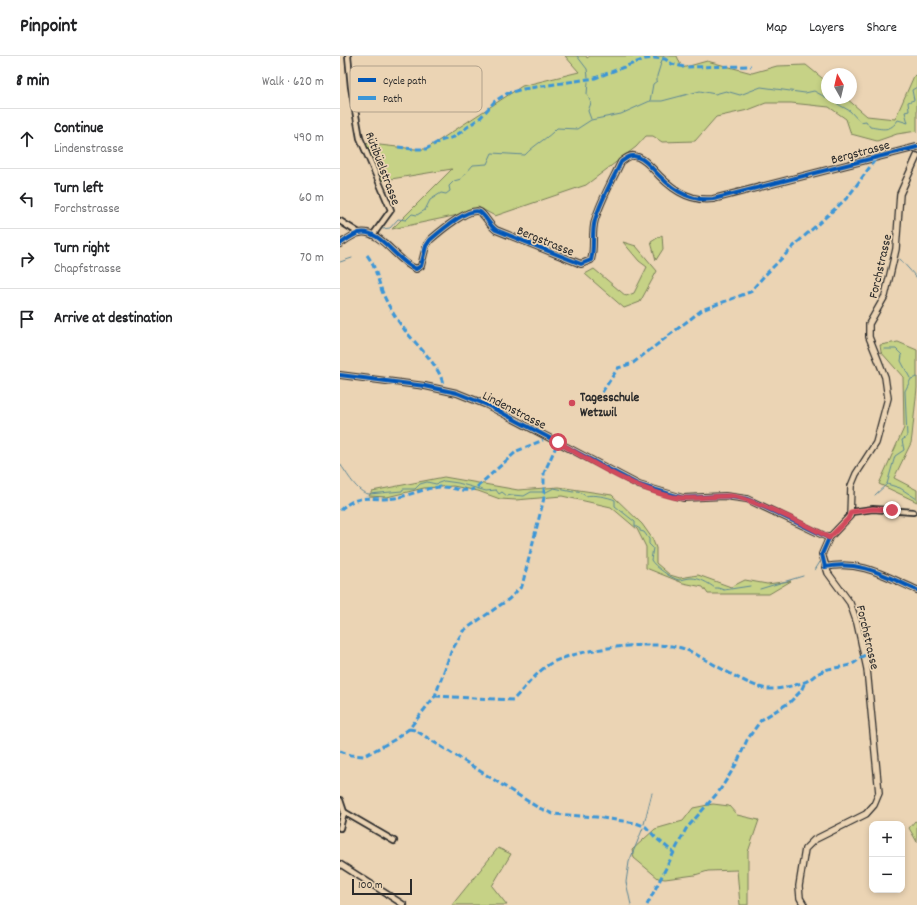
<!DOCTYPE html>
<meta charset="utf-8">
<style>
:root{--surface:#fff;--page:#f6f6f6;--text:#202124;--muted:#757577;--line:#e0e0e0}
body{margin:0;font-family:Dekko,sans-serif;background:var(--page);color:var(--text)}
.controls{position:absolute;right:12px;bottom:12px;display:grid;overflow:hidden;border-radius:8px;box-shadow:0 2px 6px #0003}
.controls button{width:36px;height:36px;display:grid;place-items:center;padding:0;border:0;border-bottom:1px solid var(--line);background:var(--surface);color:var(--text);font:20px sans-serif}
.compass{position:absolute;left:481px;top:12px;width:36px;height:36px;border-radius:50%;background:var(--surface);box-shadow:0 2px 6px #0003;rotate:352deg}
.scale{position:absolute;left:12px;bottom:10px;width:60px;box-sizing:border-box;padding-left:4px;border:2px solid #2b2b2b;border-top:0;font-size:11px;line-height:14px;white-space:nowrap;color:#2b2b2b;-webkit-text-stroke:3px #ebd4b4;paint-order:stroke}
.stop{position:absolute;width:12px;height:12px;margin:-9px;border:3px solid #d1495b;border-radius:50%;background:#fff}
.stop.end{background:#d1495b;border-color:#fff;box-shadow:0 1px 4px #0008}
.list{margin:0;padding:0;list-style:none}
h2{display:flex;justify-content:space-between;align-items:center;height:52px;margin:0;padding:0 16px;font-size:17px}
h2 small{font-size:13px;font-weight:400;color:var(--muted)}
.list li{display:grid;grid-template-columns:26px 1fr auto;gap:12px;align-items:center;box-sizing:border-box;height:60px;padding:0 16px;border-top:1px solid var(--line)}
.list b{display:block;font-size:15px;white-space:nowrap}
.list p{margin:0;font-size:13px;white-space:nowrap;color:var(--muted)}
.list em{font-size:13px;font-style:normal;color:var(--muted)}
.icon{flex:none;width:22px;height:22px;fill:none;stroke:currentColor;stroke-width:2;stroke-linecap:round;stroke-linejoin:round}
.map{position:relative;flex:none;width:577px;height:849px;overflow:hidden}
header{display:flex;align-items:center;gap:24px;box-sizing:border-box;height:56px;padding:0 20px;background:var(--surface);border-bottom:1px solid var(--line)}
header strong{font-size:19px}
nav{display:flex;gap:22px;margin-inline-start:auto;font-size:14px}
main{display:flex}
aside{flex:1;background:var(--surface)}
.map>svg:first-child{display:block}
</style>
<header>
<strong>Pinpoint</strong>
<nav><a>Map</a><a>Layers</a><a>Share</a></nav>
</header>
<main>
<aside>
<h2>8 min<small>Walk · 620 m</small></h2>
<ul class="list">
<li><svg class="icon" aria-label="ahead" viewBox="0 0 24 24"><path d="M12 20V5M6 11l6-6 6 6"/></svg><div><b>Continue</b><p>Lindenstrasse</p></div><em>490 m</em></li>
<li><svg class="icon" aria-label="left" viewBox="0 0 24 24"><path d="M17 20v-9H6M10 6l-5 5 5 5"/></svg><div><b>Turn left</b><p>Forchstrasse</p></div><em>60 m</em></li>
<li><svg class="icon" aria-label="right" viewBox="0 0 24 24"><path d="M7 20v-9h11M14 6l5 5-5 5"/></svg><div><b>Turn right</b><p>Chapfstrasse</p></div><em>70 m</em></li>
<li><svg class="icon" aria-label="arrive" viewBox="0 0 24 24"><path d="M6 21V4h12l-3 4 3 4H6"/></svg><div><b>Arrive at destination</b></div></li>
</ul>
</aside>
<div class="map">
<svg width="577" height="849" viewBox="0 0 577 849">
<rect width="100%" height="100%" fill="#ebd4b4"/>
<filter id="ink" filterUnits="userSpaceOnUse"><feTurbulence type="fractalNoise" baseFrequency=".025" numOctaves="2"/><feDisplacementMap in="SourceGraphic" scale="8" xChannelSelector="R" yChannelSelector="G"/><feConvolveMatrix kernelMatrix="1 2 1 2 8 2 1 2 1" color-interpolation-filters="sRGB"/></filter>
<g filter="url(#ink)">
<g fill="#c6d286" stroke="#787e58">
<polygon points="225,0 246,0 247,2 250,0 337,0 342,12 367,5 412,17 437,10 466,9 487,26 487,42 506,42 527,60 555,63 574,20 577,19 577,75 557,78 537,85 511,78 506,63 489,51 451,47 426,47 408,54 376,61 355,85 322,86 313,80 306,80 296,91 246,129 155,160 138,151 123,158 52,173 112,113 39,125 22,87 75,93 86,93 182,30 239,16"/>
<polygon points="322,179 323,193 316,204 311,186"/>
<polygon points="283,186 296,190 317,215 300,246 284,252 245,218 254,213 286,240 294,237 307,211 299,205"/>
<polygon points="558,286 577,294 577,332 572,380 571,387 554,422 577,434 577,446 539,428 564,372 563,321 541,296 540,289"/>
<polygon points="104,421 178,434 219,431 272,439 302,468 312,482 316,492 316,507 330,519 340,522 358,519 391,531 405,524 427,528 451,525 429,538 368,538 363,531 343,527 306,512 306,491 297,473 271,451 222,440 176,444 160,443 138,435 113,430 84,432 47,441 29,440 32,435"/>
<polygon points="373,748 389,750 397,759 419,764 408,796 408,849 400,849 397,814 368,815 355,819 325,823 318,822 294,802 292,794 315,773 343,765 353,752"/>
<polygon points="575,765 577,766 577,786 569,772"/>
<polygon points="158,792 171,798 152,830 167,849 112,849"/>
</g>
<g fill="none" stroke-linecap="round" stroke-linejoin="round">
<g stroke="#5c8696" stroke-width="1">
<polyline points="237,0 247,13 248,21"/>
<polyline points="323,1 324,0"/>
<polyline points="248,26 247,38 251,47 248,55 251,63"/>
<path d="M 487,42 L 510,55 L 520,66 L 526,65 L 530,71 C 543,73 550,76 558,64 L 568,67 L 565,56 L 569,55 L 568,46 L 574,44 L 572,34 L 577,31"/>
<polyline points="310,45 313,28 317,25 317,20 322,4"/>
<path d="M 43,173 L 50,172 L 58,163 L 66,164 L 72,158 L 77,159 L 85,154 L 90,144 L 101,137 L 106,138 L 110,135 L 109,130 L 114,125 L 121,123 L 133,109 L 147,108 L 152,97 L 185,99 C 195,88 207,83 217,72 L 237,73 L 251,64 L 281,58 L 310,45 L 322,45 L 360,35 L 375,38 L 386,35 L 400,39 L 421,31 L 465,37 L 474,35 L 487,42"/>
<polyline points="560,203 577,222"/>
<polyline points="0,206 12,202"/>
<polyline points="544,293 556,293 562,299 561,305 570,322"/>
<path d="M 0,408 C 7,417 17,437 29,438 L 62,435 L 63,433 L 75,433 L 80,428 L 87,426 L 96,428 L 104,425 L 118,427 L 146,435 L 156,434 L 159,438 L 162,436 L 167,440 L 172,439 L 184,440 L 191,436 L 206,436 L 214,432 L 233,436 L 238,435 L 246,440 C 252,438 269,441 275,444 L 275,450 L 295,466 L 295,470 L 300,473 L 300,475 L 304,476 L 309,483 L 309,488 L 313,492 L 311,504 C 314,510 332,523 339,524 C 343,524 347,522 351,522 C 360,522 368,527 375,532 L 378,532 L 384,534 L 410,530"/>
<polyline points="547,428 560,432 577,443"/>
<polyline points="535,439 547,428 555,400 564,394 562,384 567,381 565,335 571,323 577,321"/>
<polyline points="475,514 480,506"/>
<polyline points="420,533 463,520"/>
<polyline points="304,768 312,737"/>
<polyline points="291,849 286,826 289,806 303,772"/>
</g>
<defs>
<g id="minor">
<polyline points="8,0 11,31 20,82 51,154 33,179"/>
<polyline points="0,165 19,177"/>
<path d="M 0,188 C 6,184 12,179 19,177 C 40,172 57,206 76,213 L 81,210 L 86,190 L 90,184 C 98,177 129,150 140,156 C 145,159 149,169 156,174 L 241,208 L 251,204 C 255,191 251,178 255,164 C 261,144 272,125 281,106 C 285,103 289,99 294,100 C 302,101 307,107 312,112 C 329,131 347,146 373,143 L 577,91"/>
<polyline points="0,319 85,330 117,337 147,349 299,429 343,442 385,440 407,443 489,482"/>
<polyline points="511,456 533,453 573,456"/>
<path d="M 485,511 C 521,504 545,520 577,534"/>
<polyline points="0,744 4,756 0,772"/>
<polyline points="4,756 54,785"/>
<polyline points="0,808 64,849"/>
</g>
<polyline id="major" points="464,849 460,842 459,830 465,793 474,784 526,758 534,749 539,737 527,613 517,567 510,547 488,517 482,498 489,482 510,460 511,430 516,418 536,387 548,342 545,321 529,281 529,268 545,240 556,193 560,138 577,100"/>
</defs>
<use href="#minor" stroke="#2b2b2b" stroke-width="8"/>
<use href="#major" stroke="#2b2b2b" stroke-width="8"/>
<use href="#minor" stroke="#ebd4b4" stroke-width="4.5"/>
<use href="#major" stroke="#ebd4b4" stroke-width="5.5"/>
<g stroke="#3c96d7" stroke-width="3" stroke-dasharray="6 3" stroke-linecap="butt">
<polyline points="58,91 73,93 86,93 100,85 114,81 141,61 155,45 168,37 183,33 255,22 305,3 314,2 325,3 332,8 344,11 411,10"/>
<path d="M 27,199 C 36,211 37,222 42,235 C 47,248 55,261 64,273 C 75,288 102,311 103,330"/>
<polyline points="257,344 278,312 293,307 362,254 410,236 424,220 459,185 508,141 537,101"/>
<polyline points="137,431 177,395 203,384"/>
<path d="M 0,454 C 21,435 33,446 55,442 C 72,439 86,431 103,431 C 113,431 125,437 134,433"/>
<path d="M 95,640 L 173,644 C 184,633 195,618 208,609 C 230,593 322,582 347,594 C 366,602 413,635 432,633 C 442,633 455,629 465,626 C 471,623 476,618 483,615 C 491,611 501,612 510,609 C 516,607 519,602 525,599"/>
<polyline points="69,673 75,674 197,751 213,758 256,761 296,767 306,771 316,782 333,796"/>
<polyline points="0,695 11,699 24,700 54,684 69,673 95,640 111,596 123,575 169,543 182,530 204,442 204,417 218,386"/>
<polyline points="307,849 346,773 380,734 397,707 407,684 421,664 450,646 461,635 465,626"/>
</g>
<defs>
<g id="cycleway">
<path d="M 0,188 C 6,184 12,179 19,177 C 40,172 57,206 76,213 L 81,210 L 86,190 L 90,184 C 98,177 129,150 140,156 C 145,159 149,169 156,174 L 241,208 L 251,204 C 255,191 251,178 255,164 C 261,144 272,125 281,106 C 285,103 289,99 294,100 C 302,101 307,107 312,112 C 329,131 347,146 373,143 L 577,91"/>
<path d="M 0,319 L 85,330 L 117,337 L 147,349 L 299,429 L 343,442 L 385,440 L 407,443 L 489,482 L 482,498 L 485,511 C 521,504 545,520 577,534"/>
</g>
</defs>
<use href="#cycleway" stroke="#ebd4b4" stroke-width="6"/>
<use href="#cycleway" stroke="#0057b8" stroke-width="4"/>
</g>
</g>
<g fill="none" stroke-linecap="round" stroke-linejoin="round" filter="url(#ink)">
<path stroke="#d1495b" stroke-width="5" d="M 218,386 C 254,407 292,432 333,441 C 353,445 372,439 391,440 C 410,442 472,471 489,482 L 508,463 L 511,456 L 533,453 L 552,454"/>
</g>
<circle fill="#d1495b" stroke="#ebd4b4" stroke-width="1.5" cx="232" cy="347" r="4"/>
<g text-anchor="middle" stroke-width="3.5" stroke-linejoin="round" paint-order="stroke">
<g font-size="13" fill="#2b2b2b" stroke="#ebd4b4">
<text transform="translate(520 95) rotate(-15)" y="5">Bergstrasse</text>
<text transform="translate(44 112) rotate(69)" y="5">Rütibüelstrasse</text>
<text transform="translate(206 184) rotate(22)" y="5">Bergstrasse</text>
<text transform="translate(539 210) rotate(-77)" y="5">Forchstrasse</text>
<text transform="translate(175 353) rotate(27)" y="5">Lindenstrasse</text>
<text transform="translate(529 581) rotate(77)" y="5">Forchstrasse</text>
</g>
<g font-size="13" font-weight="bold" fill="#2b2b2b" stroke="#ebd4b4" text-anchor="start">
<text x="240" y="345">Tagesschule<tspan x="240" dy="15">Wetzwil</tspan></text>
</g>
</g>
<rect x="10" y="10" width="132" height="46" rx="6" fill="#ebd4b4" stroke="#b1a18b" stroke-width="1"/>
<rect x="18" y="22" width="18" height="4" fill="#0057b8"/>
<rect x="18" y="40" width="18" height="4" fill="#3c96d7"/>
<g font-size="11" fill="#2b2b2b">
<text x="43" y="28">Cycle path</text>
<text x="43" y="46">Path</text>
</g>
</svg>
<div class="controls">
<button>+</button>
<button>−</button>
</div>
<svg class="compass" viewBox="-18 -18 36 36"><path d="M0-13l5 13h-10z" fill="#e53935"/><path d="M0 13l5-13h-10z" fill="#757577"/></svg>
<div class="scale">100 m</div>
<div class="stop" style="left:218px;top:386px"></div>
<div class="stop end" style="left:552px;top:454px"></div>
</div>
</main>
